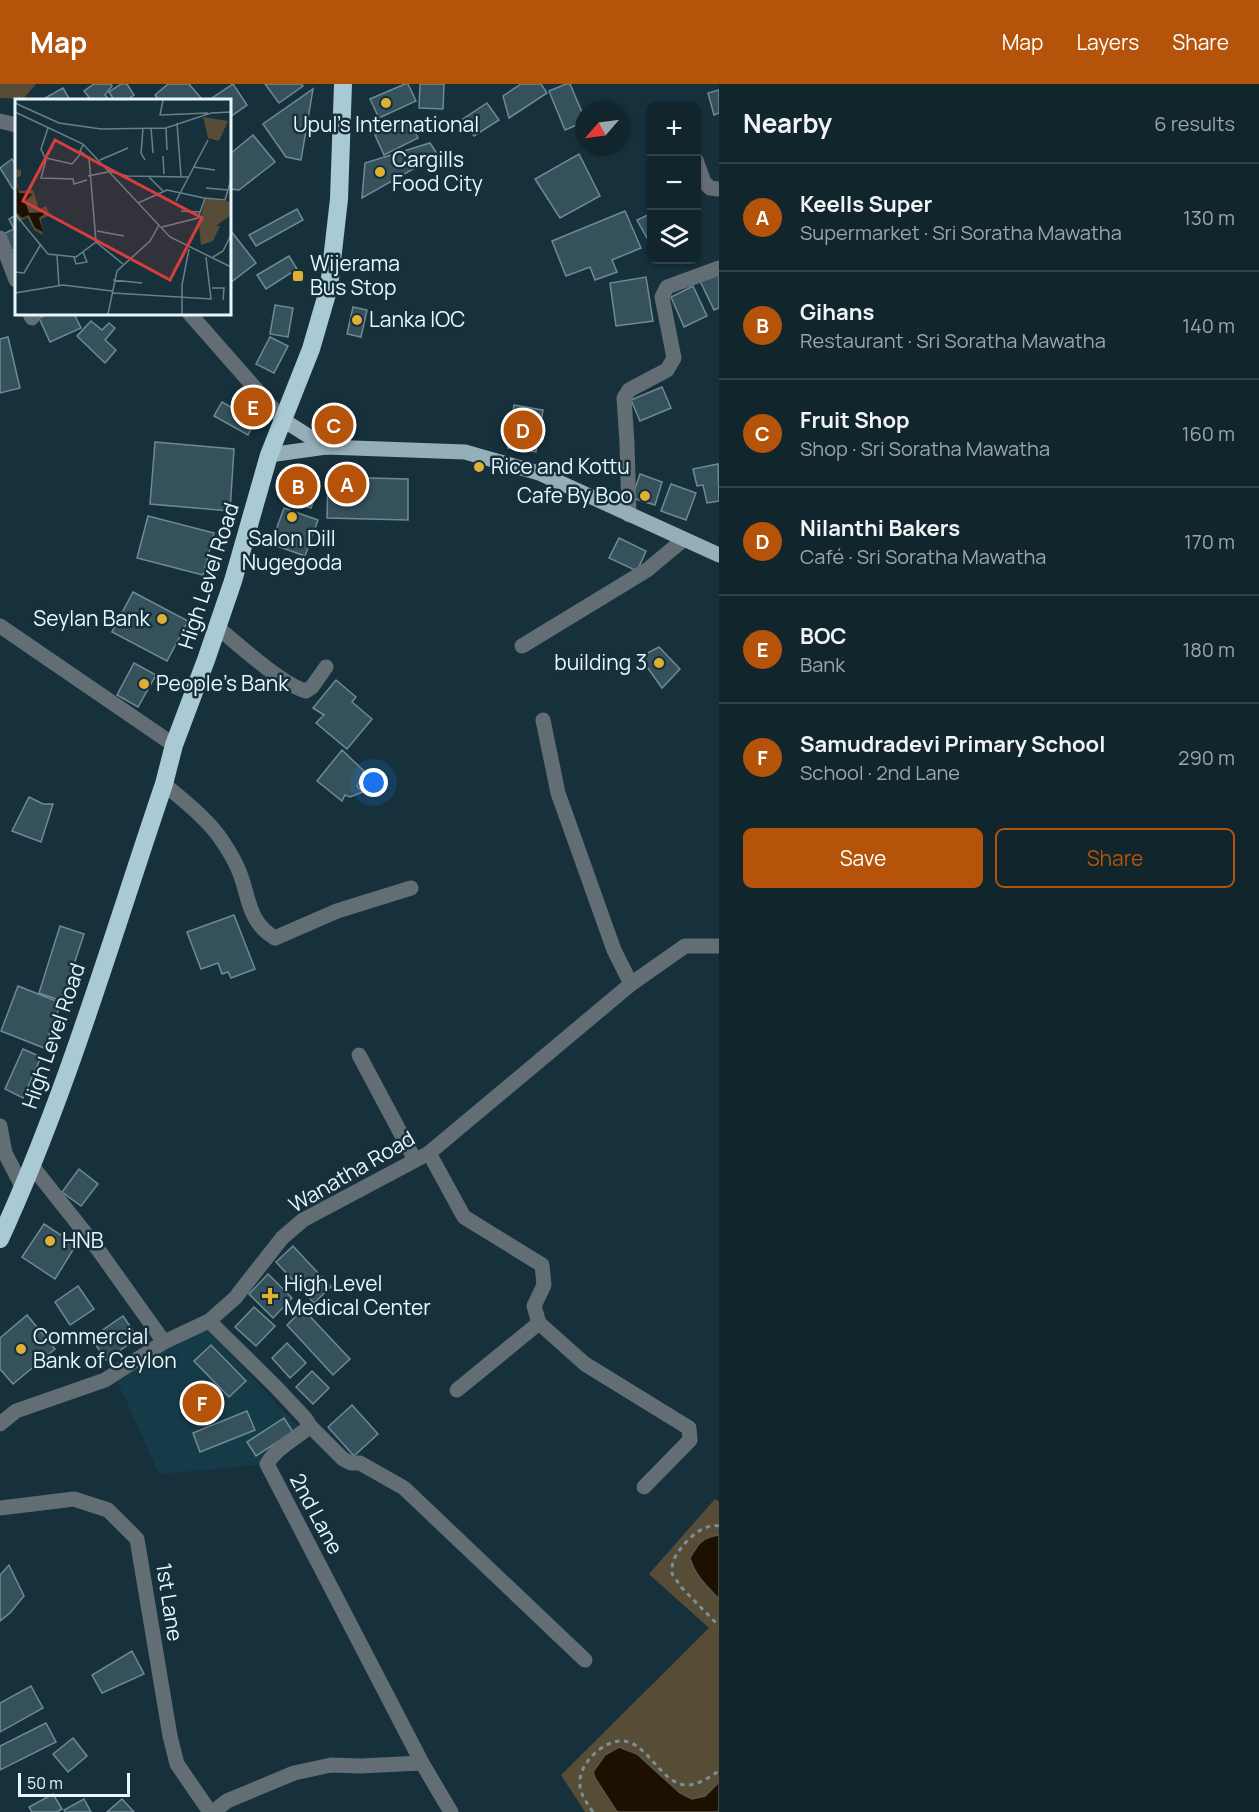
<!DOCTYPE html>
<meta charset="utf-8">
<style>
:root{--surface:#10252c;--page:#192d34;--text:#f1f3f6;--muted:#9ca5a9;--line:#304248;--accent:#b45309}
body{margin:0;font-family:Manrope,sans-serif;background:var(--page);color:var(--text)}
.controls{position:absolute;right:18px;top:18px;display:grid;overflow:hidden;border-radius:9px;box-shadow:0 2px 4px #0004}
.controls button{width:54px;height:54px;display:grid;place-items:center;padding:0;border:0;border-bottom:2px solid var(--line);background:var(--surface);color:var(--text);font:30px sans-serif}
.compass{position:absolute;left:575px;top:18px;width:54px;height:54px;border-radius:50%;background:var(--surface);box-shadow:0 2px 4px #0004;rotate:242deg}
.scale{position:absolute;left:18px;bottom:15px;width:112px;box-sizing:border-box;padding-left:6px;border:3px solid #e7f7fd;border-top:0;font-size:16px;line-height:21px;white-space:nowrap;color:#e7f7fd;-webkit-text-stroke:4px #16313b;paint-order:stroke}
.you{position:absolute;left:374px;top:699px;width:21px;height:21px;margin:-15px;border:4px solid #fff;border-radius:50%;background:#1a73e8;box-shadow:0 0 0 9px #1a73e833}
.badge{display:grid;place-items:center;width:39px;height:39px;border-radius:50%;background:var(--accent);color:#fff;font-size:20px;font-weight:700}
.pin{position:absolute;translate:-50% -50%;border:3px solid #fff;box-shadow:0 2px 6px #0006}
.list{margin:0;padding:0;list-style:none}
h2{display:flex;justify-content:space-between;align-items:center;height:78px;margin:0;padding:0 24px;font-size:26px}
h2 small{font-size:20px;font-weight:400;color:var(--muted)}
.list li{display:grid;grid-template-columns:39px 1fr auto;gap:18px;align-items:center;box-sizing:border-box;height:108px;padding:0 24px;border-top:2px solid var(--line)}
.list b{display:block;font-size:22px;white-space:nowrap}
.list p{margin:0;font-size:20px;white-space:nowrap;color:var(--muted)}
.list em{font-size:20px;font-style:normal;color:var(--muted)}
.actions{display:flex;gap:12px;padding:18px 24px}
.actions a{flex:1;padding:14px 0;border:2px solid var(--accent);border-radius:9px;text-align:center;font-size:21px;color:var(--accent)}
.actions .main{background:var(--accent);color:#fff}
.icon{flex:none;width:33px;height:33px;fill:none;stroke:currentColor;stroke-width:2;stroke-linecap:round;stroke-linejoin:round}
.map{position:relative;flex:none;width:719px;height:1728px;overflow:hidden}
header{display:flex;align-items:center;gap:36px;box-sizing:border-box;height:84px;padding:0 30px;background:var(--accent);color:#fff}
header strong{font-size:28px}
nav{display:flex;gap:33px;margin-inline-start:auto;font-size:21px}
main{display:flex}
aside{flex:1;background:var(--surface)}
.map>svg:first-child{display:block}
</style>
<header>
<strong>Map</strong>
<nav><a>Map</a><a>Layers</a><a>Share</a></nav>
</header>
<main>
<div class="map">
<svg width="719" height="1728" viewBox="0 0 719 1728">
<rect width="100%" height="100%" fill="#16313b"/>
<polygon fill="#163b48" points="203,1241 303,1348 267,1380 159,1390 114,1290"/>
<g fill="#574c36">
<polygon points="0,0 36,0 23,15 0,14"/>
<polygon points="715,1415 719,1418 719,1728 585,1728 561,1691 709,1544 649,1490"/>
</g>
<g fill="#1c1000" stroke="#59554c" stroke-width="1.5">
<path d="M 719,1451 L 719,1515 C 707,1502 695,1492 690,1474 C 698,1460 702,1453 719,1451 Z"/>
<polygon points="619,1663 637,1670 680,1709 692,1715 705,1712 719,1698 719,1728 617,1728 595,1694 593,1688 605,1671"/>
</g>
<g fill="#35515b" stroke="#6d8b97" stroke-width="1.5">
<polygon points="94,0 111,0 112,2 105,11 109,16 91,16 84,7"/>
<polygon points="121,0 127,0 134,11 127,16 114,16 109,8"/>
<polygon points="168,0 189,0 201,14 198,16 159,16 155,11"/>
<polygon points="233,0 247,21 230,33 230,16 209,16"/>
<polygon points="265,0 302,0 303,2 279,19"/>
<polygon points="405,0 408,0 416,17 379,34 370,15"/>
<polygon points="420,0 444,0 443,25 419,24"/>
<polygon points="521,0 541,0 547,9 509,34 503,12"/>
<polygon points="566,0 570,0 584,33 584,38 565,46 549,7"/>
<polygon points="63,4 70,16 46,16 45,14"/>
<polygon points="313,5 301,76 286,73 263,40"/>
<polygon points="719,6 719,29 714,31 708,9"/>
<polygon points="487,19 499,36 474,52 463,35"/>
<polygon points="409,35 418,54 384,71 375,51"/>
<polygon points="253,51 275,78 239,106 230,105 230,70"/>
<polygon points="430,59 438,71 362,114 365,79"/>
<polygon points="579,70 600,112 560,134 535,95"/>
<polygon points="12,75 16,82 16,103 13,105 0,84"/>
<polygon points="297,125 303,136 256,162 249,151"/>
<polygon points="625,127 641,164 612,176 617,188 595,196 590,183 566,192 552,157"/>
<polygon points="652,129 652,163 637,136"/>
<polygon points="16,131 16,165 10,168 1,151 14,145 9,135"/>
<polygon points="231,147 256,179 230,199 230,148"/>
<polygon points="289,172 297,185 266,205 257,191"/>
<polygon points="719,187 719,224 714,226 699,195"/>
<polygon points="646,193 653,237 616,242 610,199"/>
<polygon points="693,202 707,232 684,243 671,213"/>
<polygon points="275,221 293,224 288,253 270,250"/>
<polygon points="353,223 367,226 361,253 347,250"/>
<polygon points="48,230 74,230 81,244 50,258 39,234"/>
<polygon points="91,237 102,246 109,239 115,244 105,256 116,266 105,279 77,252"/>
<polygon points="8,253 20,304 0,309 0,255"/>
<polygon points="270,253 288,262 274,289 256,280"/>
<polygon points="662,303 671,324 640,337 631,316"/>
<polygon points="245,315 262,324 248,351 214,332 222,318 238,327"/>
<polygon points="514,321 543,326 536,368 508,364"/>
<polygon points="320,334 345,335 345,352 320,351"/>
<polygon points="155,358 234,365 230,427 150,420"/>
<polygon points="718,380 719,417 707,419 703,401 697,402 693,385"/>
<polygon points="298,390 320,398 311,424 289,417"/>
<polygon points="640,390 662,398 655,421 632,414"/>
<polygon points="328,393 408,395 408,436 327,434"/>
<polygon points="671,400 696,409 686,436 661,427"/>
<polygon points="284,424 318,436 305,472 271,460"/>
<polygon points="148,432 214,449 203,491 137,474"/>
<polygon points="619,454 646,467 637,487 609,474"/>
<polygon points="133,508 188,537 167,577 112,548"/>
<polygon points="659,563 680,585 662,604 640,573"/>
<polygon points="134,579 156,591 138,623 117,611"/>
<polygon points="336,596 356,613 352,618 372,635 347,665 316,639 324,631 313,624"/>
<polygon points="342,666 364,687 357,702 363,708 350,713 345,711 342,717 317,697"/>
<polygon points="29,713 43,720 53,720 41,758 12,747"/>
<polygon points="234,831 255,885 231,894 228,888 222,890 218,879 201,885 187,848"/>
<polygon points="60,842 84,850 62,917 39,909"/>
<polygon points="18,902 61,919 44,964 1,947"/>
<polygon points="23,965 41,973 23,1014 5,1005"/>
<polygon points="79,1085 98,1100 81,1122 62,1108"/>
<polygon points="44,1140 76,1161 55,1195 22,1173"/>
<polygon points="293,1162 331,1203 314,1219 276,1178"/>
<polygon points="268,1190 292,1214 273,1234 249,1210"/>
<polygon points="78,1202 94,1225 70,1241 55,1218"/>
<polygon points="254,1223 275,1242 256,1262 235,1243"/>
<polygon points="303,1225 350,1275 333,1291 287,1241"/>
<polygon points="27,1231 55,1265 13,1300 0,1285 0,1254"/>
<polygon points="123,1232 138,1254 106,1276 91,1254"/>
<polygon points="287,1259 306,1279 290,1294 272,1274"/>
<polygon points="211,1261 246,1297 229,1313 194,1277"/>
<polygon points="312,1287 329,1304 313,1320 296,1303"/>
<polygon points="352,1321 378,1350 354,1372 328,1343"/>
<polygon points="247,1327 255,1346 200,1368 193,1349"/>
<polygon points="284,1334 293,1348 256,1372 247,1358"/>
<polygon points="9,1481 24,1512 10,1529 0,1537 0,1491"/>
<polygon points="132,1567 144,1590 102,1609 92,1591"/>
<polygon points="31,1602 43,1624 0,1648 0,1619"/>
<polygon points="46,1639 56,1658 0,1686 0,1662"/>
<polygon points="73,1654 87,1672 68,1688 53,1670"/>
<polygon points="53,1710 62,1725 57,1728 32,1728 29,1723"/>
<polygon points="84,1715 91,1728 65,1728 64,1726"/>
<polygon points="122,1715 134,1728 107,1728"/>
</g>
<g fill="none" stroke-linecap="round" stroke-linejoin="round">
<g stroke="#7a9098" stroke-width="3" stroke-dasharray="4.5 4.5" stroke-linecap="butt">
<path d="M 719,1442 C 702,1438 681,1461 674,1475 C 672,1479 672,1485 672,1490 L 682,1504 L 719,1542"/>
<path d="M 593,1728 C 584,1715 577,1706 581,1690 C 584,1680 592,1671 600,1665 C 642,1635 654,1698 685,1701 C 698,1702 709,1693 719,1687"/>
</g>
<g stroke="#626e73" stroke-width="15">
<polyline points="0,37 16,41"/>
<polyline points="696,76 704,98 710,104 719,105"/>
<polyline points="0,154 16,196"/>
<polyline points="30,230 32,234"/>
<polyline points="190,230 283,336"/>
<polyline points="629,431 627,359 624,314 629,306 667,286 674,274 662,213 667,203 719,184"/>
<polyline points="0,542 174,661"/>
<path d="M 217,543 C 238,560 281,600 306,607 L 312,603 L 326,583"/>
<polyline points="522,562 647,486 683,456"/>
<polyline points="543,636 558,709 614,866 631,900"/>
<path d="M 164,700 C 185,718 208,735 223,758 C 229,767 235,777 239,787 C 250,814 247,837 275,854 L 337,827 L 411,804"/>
<polyline points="359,971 415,1076"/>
<polyline points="0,1042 5,1069 23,1104"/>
<polyline points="429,1069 464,1133 542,1181 544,1201 534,1222 539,1239 585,1280 689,1344 690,1356 644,1403"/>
<polyline points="32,1082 97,1164 164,1258"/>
<path d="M 209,1237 L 277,1304 L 305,1334 L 310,1342 C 296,1355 277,1363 267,1380 L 422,1679 L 451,1728"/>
<polyline points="457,1306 539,1239"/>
<polyline points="0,1340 16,1327 105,1296 164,1258 209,1237 235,1214 282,1154 303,1136 429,1069 631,900 685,862 719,862"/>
<polyline points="310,1342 343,1375 351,1379 360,1379 404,1404 585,1576"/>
<polyline points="0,1424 74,1415 108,1426 137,1455 170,1652 177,1680 210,1728"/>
<polyline points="213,1728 227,1717 294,1689 331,1681 360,1682 422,1679"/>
</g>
<g stroke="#95afb9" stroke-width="15">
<polyline points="283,336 326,363"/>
<polyline points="269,371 326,363 465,368 539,389 719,471"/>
</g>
<path stroke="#a9c9d5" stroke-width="18" d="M 0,1155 C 67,1009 112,853 164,700 L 174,661 L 206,576 L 233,497 L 269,371 L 311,265 L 329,203 L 339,115 L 343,0"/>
</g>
<g fill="#e1af34" stroke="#16313b" stroke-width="2">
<circle cx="386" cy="19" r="6"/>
<circle cx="380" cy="88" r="6"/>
<rect x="292" y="186" width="12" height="12" rx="3"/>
<circle cx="357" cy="236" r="6"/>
<circle cx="479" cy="383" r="6"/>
<circle cx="645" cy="412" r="6"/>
<circle cx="292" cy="433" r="6"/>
<circle cx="162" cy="535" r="6"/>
<circle cx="659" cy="579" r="6"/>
<circle cx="144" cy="600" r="6"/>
<circle cx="50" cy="1157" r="6"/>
<path d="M267 1203h6v6h6v6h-6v6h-6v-6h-6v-6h6z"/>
<circle cx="21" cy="1265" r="6"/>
</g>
<g text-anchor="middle" stroke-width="5" stroke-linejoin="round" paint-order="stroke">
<g font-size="21" fill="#e7f7fd" stroke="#16313b" text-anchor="start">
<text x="386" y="48" text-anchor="middle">Upul's International</text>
<text x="392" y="83">Cargills<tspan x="392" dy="24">Food City</tspan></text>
<text x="310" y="187">Wijerama<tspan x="310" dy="24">Bus Stop</tspan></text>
<text x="369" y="243">Lanka IOC</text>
<text x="491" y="390">Rice and Kottu</text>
<text x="633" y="419" text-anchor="end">Cafe By Boo</text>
<text x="292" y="462" text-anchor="middle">Salon Dill<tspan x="292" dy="24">Nugegoda</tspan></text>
<text x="150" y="542" text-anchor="end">Seylan Bank</text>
<text x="647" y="586" text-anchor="end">building 3</text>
<text x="156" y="607">People's Bank</text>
<text x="62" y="1164">HNB</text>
<text x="284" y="1207">High Level<tspan x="284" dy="24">Medical Center</tspan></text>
<text x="33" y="1260">Commercial<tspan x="33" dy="24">Bank of Ceylon</tspan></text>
</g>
<g font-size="21" fill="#e7f7fd" stroke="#16313b">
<text transform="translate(209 492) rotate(-72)" y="7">High Level Road</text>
<text transform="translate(54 952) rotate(-71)" y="7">High Level Road</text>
<text transform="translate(352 1088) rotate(-30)" y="7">Wanatha Road</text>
<text transform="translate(316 1430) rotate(62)" y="7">2nd Lane</text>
<text transform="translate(169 1518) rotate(81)" y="7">1st Lane</text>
</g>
</g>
<g transform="translate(15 15)">
<rect width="216" height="216" fill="#16313b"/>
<path d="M 188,18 L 213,22 L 204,42 L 193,39 ZM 0,70 L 6,71 L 6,77 L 1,79 L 4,92 L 18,91 L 24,110 L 31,107 L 35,116 L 26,120 L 28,136 L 19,131 L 12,118 L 4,123 L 0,115 ZM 190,99 L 216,103 L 216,116 L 201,127 L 205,127 L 198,142 L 186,146 L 184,127 Z" fill="#574c36"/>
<path d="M 0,81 L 4,94 L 18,95 L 10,102 L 14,114 L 32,113 L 24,119 L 28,133 L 20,129 L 14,116 L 7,119 L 0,112 Z" fill="#1c1000"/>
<path fill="none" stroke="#6a8089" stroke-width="1.5" d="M 148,1 L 145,16 L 193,14M 0,4 L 44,24 L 86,30 L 151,29 L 196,14 L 216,13M 0,13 L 68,45 L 155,138 L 216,168M 162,24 L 166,77M 33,29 L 26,50 L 31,61 L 26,79 L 58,80 L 59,85 L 72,81M 136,29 L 138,54M 151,29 L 152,51M 128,30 L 126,54 L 130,61M 148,57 L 149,75M 31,59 L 57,65 L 67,53M 85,61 L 113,49M 178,68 L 200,71M 93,72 L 112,77 L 173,78M 73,77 L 93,73M 134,78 L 148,92M 191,89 L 213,91M 161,102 L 193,41M 123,104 L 152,91 L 189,99M 166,112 L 185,113M 0,115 L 33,155 L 61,158 L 81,143 L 74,59 L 65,52 L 68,46M 147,128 L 183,119 L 190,99 L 210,101 L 216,81M 82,132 L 109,137M 81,143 L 108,165M 42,156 L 44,188M 59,158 L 61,165 L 72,163 L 68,153M 198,158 L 208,152 L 216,136M 0,173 L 9,174 L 26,145M 98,181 L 127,184M 197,189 L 209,189 L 208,201M 0,194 L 48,186 L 97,192M 98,194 L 196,200 L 191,158M 93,215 L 102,172 L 135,142 L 144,126M 167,215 L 167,186 L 174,150"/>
<path fill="#d83d3d" fill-opacity="0.15" stroke="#d83d3d" stroke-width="3" d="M 40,41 L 187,119 L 155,181 L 8,102 Z"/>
<rect width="216" height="216" fill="none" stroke="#e7f7fd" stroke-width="3"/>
</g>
</svg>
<div class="controls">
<button>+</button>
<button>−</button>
<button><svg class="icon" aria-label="layers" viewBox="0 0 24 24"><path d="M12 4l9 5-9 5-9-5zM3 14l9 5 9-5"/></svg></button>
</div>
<svg class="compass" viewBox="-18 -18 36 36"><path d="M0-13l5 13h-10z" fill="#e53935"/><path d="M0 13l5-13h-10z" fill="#9ca5a9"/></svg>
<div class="scale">50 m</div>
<div class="you"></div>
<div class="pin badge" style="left:347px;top:400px">A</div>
<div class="pin badge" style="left:298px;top:402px">B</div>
<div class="pin badge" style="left:334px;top:341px">C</div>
<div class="pin badge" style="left:523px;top:346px">D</div>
<div class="pin badge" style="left:253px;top:323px">E</div>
<div class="pin badge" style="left:202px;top:1319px">F</div>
</div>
<aside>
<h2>Nearby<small>6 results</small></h2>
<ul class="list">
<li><span class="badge">A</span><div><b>Keells Super</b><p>Supermarket · Sri Soratha Mawatha</p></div><em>130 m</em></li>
<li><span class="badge">B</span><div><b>Gihans</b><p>Restaurant · Sri Soratha Mawatha</p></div><em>140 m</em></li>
<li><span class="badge">C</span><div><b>Fruit Shop</b><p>Shop · Sri Soratha Mawatha</p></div><em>160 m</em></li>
<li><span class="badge">D</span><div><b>Nilanthi Bakers</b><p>Café · Sri Soratha Mawatha</p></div><em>170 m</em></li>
<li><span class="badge">E</span><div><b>BOC</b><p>Bank</p></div><em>180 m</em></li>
<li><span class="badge">F</span><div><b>Samudradevi Primary School</b><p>School · 2nd Lane</p></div><em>290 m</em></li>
</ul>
<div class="actions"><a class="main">Save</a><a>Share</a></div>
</aside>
</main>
